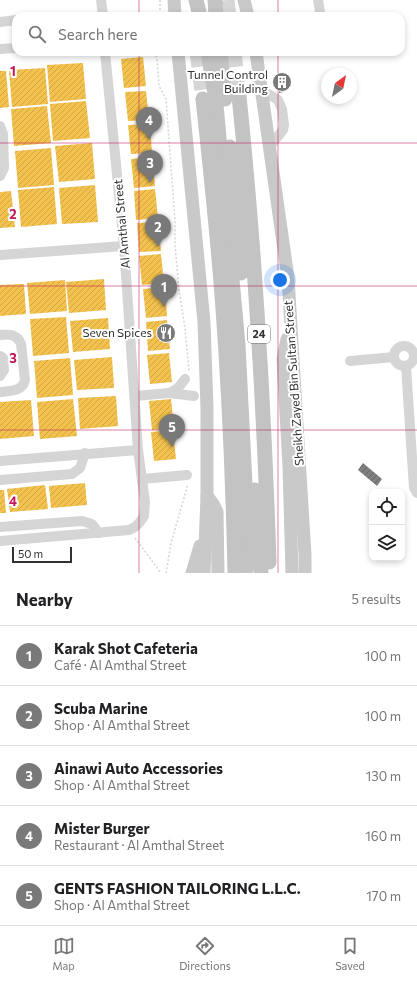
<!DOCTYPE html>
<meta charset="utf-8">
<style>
:root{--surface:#fff;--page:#f6f6f6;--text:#202124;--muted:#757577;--line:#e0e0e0;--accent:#797979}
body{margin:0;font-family:Commissioner,sans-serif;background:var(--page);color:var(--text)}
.controls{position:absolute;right:12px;bottom:12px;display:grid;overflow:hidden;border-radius:8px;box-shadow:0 2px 6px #0003}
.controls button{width:36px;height:36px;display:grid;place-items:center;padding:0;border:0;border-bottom:1px solid var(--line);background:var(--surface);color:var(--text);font:20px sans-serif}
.compass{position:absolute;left:321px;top:68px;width:36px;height:36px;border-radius:50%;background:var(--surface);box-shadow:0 2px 6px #0003;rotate:33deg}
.scale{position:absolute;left:12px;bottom:10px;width:60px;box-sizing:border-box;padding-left:4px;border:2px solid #313131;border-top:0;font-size:11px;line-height:14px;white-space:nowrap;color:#313131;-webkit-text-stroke:3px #fff;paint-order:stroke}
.you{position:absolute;left:280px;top:280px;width:14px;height:14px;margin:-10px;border:3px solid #fff;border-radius:50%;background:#1a73e8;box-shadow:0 0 0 6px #1a73e833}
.badge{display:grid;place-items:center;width:26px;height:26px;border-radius:50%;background:var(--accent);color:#fff;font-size:13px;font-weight:700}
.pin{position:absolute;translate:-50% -33px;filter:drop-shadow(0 1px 2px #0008)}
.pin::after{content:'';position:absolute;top:21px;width:14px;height:12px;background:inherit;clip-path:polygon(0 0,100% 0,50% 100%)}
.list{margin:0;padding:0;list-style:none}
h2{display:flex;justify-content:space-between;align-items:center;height:52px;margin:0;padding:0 16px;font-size:17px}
h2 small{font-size:13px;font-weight:400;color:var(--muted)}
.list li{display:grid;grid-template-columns:26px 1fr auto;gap:12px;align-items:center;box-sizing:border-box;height:60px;padding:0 16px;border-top:1px solid var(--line)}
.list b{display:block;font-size:15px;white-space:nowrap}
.list p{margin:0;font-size:13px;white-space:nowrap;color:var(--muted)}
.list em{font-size:13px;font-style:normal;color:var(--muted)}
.icon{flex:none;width:22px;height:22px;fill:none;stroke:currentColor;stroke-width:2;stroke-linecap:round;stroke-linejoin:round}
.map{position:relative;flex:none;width:417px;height:573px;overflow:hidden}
.search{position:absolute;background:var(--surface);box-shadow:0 2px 6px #0003;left:12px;right:12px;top:12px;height:44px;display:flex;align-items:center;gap:10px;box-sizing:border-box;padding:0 14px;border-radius:12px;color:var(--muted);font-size:15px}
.sheet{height:352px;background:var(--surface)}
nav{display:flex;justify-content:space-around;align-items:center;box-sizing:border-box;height:56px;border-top:1px solid var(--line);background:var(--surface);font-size:11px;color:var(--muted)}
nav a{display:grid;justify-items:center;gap:2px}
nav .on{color:var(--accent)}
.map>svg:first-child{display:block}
</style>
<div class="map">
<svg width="417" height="573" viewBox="0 0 417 573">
<defs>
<pattern id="homes-hatch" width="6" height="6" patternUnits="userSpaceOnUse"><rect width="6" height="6" fill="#f2c14e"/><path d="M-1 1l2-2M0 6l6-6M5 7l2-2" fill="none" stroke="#d0a645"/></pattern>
<pattern id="industry-hatch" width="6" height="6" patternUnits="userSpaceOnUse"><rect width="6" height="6" fill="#8d8d92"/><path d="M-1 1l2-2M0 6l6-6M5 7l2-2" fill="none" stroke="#747478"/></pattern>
<pattern id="building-hatch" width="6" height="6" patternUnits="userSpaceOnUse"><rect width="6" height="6" fill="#808080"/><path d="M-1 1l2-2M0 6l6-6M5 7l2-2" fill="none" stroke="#696969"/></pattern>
</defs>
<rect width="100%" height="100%" fill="#fff"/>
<g fill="url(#homes-hatch)">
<polygon points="143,57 146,86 124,88 121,59"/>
<polygon points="83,63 86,99 50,102 47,65"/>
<polygon points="45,68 48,104 12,107 9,70"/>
<polygon points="0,71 6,71 9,107 0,108"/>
<polygon points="146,91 149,120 128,121 125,92"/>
<polygon points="86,101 90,138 53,141 50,104"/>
<polygon points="47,106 51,143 14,146 11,109"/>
<polygon points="150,124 152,153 131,154 128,125"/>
<polygon points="92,143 95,179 59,182 55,146"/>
<polygon points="51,148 54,185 18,188 15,151"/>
<polygon points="152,157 155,186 134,188 131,159"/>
<polygon points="95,185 98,222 62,224 59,188"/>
<polygon points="54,187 57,224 21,227 18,190"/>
<polygon points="155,189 158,218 136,220 134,191"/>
<polygon points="11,191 15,227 0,228 0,192"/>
<polygon points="158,222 161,251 139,252 137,223"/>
<polygon points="161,254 164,283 142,285 139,256"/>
<polygon points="104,279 106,310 69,313 66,282"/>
<polygon points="65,280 67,311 30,314 27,283"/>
<polygon points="24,284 26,314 0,316 0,285"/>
<polygon points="165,287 167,316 146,318 143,289"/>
<polygon points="66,317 69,353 33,356 30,319"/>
<polygon points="108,318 110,349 73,352 70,321"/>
<polygon points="167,320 170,349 148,351 146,322"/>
<polygon points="169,353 172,382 150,384 147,355"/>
<polygon points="112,357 114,388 77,390 74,360"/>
<polygon points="70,358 73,395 37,398 34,361"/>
<polygon points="116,396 118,426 80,429 78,398"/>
<polygon points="73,399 77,436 40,439 37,402"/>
<polygon points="171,399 174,428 152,430 149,401"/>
<polygon points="31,400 34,436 0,439 0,402"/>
<polygon points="173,430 176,459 154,461 151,432"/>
<polygon points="85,483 87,505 51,508 49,486"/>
<polygon points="45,485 48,509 10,512 7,489"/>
<polygon points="0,490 4,490 6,513 0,513"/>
</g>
<polygon fill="url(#industry-hatch)" points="285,76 286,87 284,87 284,92 279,93 277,77"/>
<polygon fill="url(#building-hatch)" points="363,463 382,479 377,486 358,470"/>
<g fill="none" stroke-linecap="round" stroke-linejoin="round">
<g stroke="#d6d6d6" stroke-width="15" stroke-dasharray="15 8" stroke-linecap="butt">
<polyline points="227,0 229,16"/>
<polyline points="197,52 203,99"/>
<polyline points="234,52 239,96"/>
</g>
<g stroke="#d5d5d5" stroke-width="1.5" stroke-dasharray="2 2" stroke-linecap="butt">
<polyline points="160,0 160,16"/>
<polyline points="154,52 157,59 159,86 166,99 175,221 175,245 179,290 185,328 189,371"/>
<polyline points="135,538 161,573"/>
<polyline points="166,573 171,543 188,484"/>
</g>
<g stroke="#d5d5d5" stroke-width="10">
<polyline points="101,0 103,16"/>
<polyline points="318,0 320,12"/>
<polyline points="0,22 16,20"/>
<polyline points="0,49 16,48"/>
<polyline points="262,90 278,100 282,109 284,125 283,130 270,146"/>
<polyline points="0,126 3,134 4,168 0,176"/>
<polyline points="0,255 124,246"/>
<path d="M 0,335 C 9,334 17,334 21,344 L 25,380 C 22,392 10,391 0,392"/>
<circle cx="404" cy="356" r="10"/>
<polyline points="0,356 3,358 4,370 0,376"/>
<polyline points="350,361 394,357"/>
<polyline points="406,366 414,488 417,493"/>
<polyline points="169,393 178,388 185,379"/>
<polyline points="135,396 169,393 194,396"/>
<polyline points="0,461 138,450"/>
<polyline points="142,479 187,475"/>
<polyline points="0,480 72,474 80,468 85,453"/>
<polyline points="0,527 82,521 92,524 99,533"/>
<polyline points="0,541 129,530 135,527 140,522 144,516 145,502 138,450 124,246 105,52"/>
</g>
<g stroke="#c9c9c9" stroke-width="13">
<polyline points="174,0 175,16"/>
<polyline points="244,0 248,16"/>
<polyline points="178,52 204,322 207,408 207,496 204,573"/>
<polyline points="256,52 288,278 305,555 305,573"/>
<polyline points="287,339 283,359 289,467 292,573"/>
<polyline points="207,496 213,504 217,512 218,573"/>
<polyline points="192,573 200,546"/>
</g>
<g stroke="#c3c3c3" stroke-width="15">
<polyline points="196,0 200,16"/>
<polyline points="215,0 216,16"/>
<polyline points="208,52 215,94 238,345 245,484 247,562 245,573"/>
<polyline points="220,52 225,99"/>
<path d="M 239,96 C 255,251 264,406 269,562"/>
<path d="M 203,99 C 210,164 217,229 222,295 C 229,387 233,480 235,573"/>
<polyline points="230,147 241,273"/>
<polyline points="255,490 261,573"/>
</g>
</g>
<path fill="none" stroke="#c2185b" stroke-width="1" stroke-opacity="0.55" d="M 139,0 L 139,16M 278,0 L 278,16M 139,52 L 139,573M 278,52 L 278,573M 0,143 L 417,143M 0,286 L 417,286M 0,430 L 417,430"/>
<defs>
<symbol id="building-disc" viewBox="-11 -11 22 22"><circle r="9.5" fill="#797979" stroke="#fff"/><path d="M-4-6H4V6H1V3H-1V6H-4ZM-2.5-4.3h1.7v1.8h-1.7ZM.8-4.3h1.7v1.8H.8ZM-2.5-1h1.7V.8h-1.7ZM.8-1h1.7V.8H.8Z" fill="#fff"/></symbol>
<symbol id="restaurant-disc" viewBox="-11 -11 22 22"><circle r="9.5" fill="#797979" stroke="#fff"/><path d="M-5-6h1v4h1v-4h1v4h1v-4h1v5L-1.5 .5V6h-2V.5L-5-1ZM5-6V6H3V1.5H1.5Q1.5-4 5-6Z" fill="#fff"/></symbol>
</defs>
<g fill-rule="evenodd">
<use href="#building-disc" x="271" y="71" width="22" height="22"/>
<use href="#restaurant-disc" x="155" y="322" width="22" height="22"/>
</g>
<g text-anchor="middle" stroke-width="4" stroke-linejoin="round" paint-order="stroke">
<rect fill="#fff" stroke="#6f6f6f" stroke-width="1" x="248" y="325" width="22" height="18" rx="3"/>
<g font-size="11" font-weight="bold" fill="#313131">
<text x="259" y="338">24</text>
</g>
<g font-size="12" fill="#313131" stroke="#fff" text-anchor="end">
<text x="268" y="79">Tunnel Control<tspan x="268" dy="14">Building</tspan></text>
<text x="152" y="337">Seven Spices</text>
</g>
<g font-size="12" fill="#313131" stroke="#fff">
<text transform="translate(122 224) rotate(-95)" y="4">Al Amthal Street</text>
<text transform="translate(294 383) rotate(-94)" y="4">Sheikh Zayed Bin Sultan Street</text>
</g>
</g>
<g font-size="13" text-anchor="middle" font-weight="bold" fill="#c2185b" stroke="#fff" stroke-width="4" stroke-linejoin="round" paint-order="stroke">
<text x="13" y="76">1</text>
<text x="13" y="219">2</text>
<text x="13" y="363">3</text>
<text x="13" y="506">4</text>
</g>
</svg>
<div class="controls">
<button><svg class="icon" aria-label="locate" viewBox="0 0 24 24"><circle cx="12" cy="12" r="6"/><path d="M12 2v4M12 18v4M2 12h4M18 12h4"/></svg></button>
<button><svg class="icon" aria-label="layers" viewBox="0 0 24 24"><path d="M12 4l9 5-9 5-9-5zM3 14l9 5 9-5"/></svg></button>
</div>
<svg class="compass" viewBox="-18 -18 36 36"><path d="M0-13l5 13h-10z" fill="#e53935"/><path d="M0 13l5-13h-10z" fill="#757577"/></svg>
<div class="scale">50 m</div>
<div class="you"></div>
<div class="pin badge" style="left:164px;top:307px">1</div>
<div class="pin badge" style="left:158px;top:247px">2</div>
<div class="pin badge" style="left:150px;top:183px">3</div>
<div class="pin badge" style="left:149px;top:140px">4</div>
<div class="pin badge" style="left:172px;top:447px">5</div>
<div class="search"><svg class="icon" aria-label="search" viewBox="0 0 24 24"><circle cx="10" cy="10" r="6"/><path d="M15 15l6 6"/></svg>Search here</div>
</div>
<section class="sheet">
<h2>Nearby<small>5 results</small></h2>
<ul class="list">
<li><span class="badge">1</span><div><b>Karak Shot Cafeteria</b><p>Café · Al Amthal Street</p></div><em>100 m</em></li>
<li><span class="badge">2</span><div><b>Scuba Marine</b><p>Shop · Al Amthal Street</p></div><em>100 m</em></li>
<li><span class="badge">3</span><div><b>Ainawi Auto Accessories</b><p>Shop · Al Amthal Street</p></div><em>130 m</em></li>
<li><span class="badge">4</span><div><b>Mister Burger</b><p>Restaurant · Al Amthal Street</p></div><em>160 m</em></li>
<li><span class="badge">5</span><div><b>GENTS FASHION TAILORING L.L.C.</b><p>Shop · Al Amthal Street</p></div><em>170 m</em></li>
</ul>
</section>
<nav>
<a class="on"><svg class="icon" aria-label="map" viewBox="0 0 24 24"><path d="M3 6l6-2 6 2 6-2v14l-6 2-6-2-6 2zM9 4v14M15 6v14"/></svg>Map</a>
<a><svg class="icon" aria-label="directions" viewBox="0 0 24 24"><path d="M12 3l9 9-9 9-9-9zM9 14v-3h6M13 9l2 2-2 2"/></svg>Directions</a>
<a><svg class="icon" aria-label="saved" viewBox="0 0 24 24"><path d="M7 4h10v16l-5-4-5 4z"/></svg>Saved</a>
</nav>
